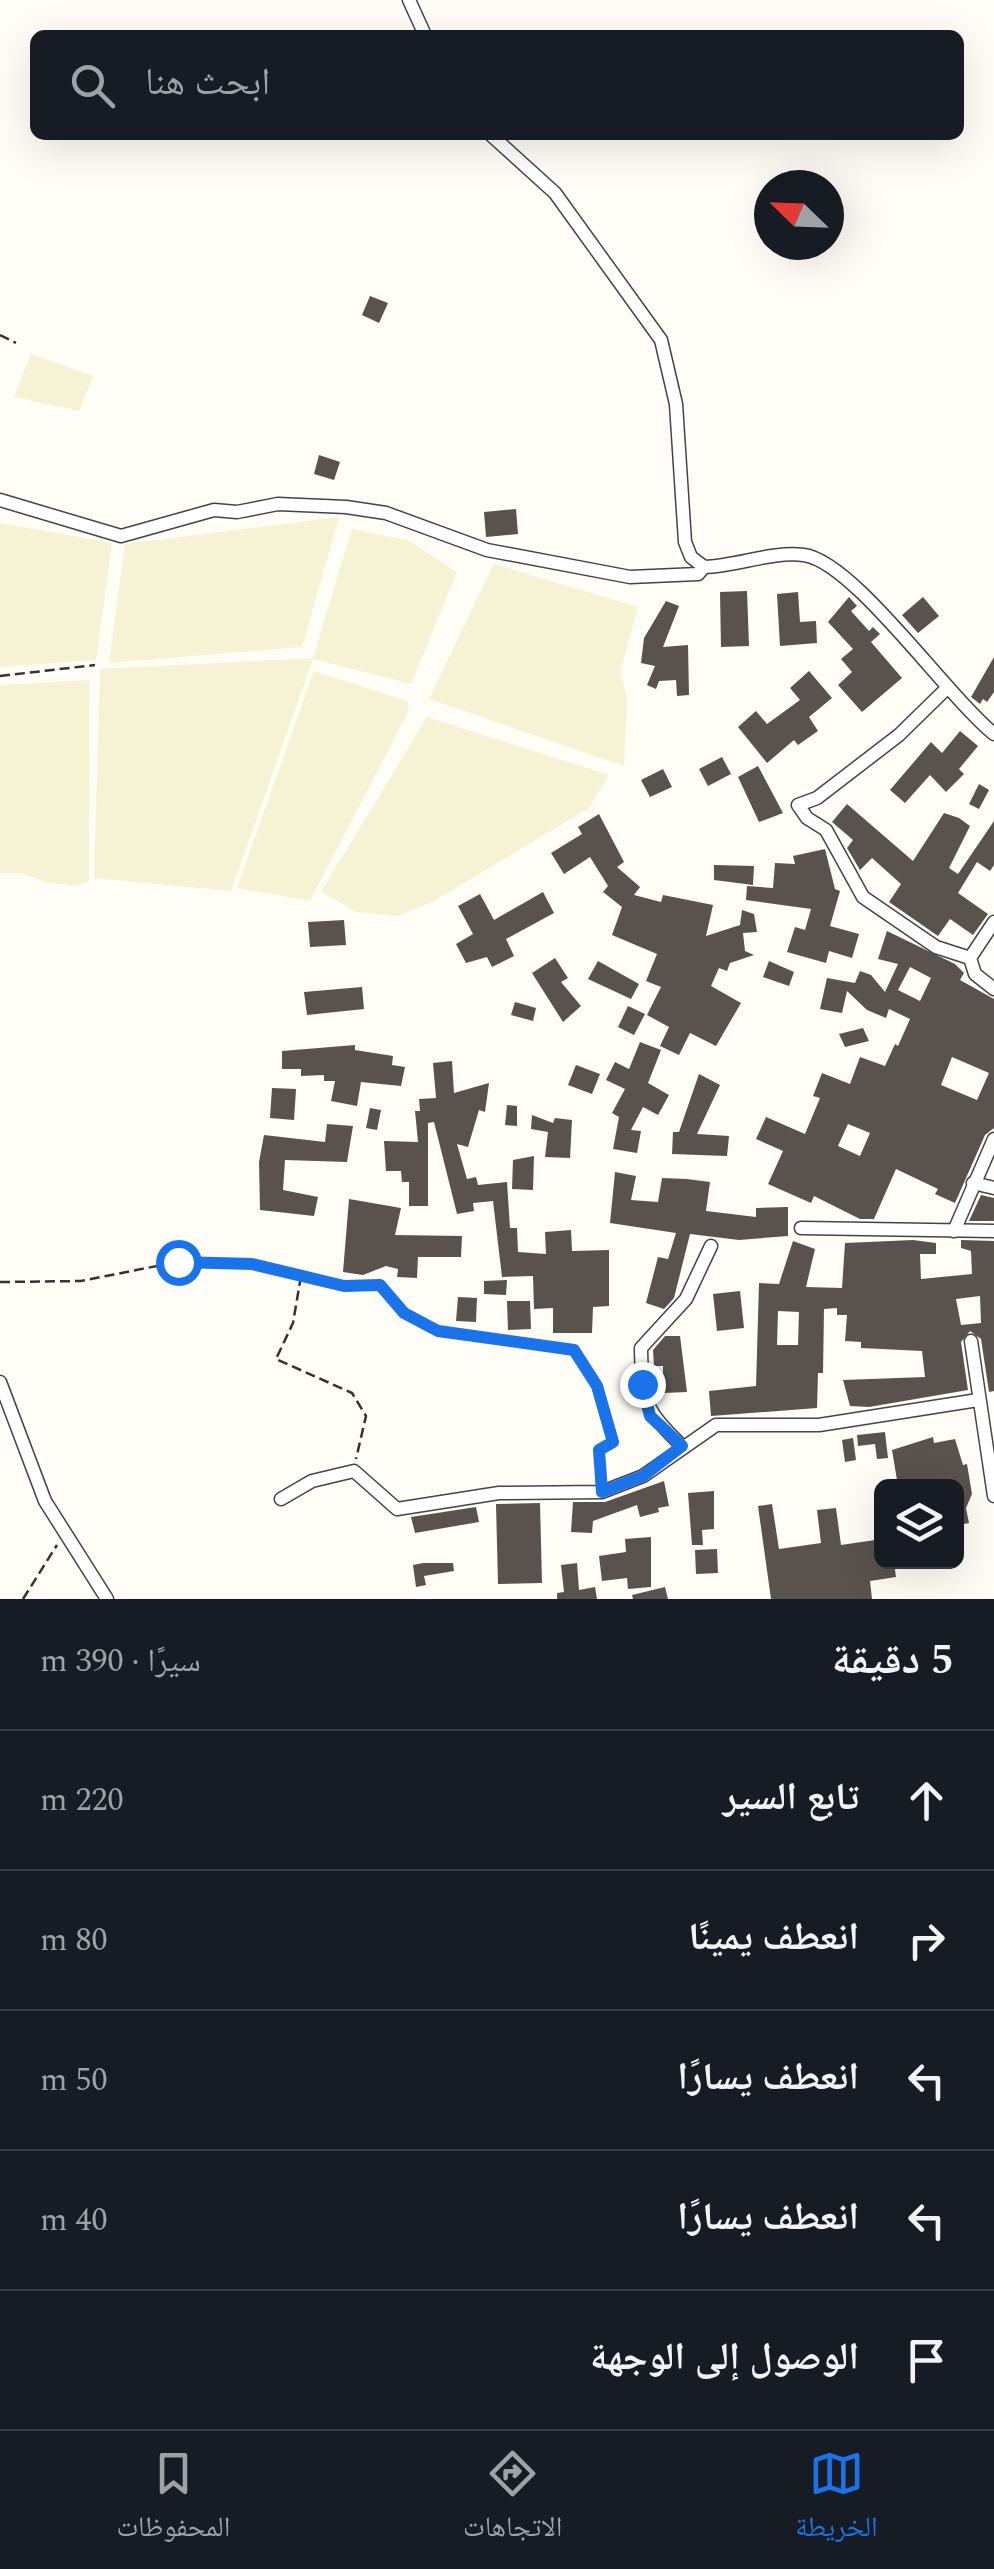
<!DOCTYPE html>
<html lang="ar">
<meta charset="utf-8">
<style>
:root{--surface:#171b24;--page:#20242c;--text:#f1f3f6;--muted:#9ea1a6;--line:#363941;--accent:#1a73e8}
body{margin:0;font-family:Spectral,"Noto Naskh Arabic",serif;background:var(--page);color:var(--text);direction:rtl}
.controls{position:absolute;right:30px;bottom:30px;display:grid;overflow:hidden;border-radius:15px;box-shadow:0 10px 40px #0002}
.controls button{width:90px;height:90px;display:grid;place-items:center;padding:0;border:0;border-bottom:2px solid var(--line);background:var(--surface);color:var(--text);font:50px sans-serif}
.compass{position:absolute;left:754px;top:170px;width:90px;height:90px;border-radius:50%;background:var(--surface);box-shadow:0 10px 40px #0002;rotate:293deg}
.stop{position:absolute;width:30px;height:30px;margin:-22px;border:8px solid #1a73e8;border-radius:50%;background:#fff}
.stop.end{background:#1a73e8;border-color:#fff;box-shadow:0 2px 10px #0008}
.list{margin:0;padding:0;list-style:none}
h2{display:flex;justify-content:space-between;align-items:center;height:130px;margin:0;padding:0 40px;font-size:42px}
h2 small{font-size:32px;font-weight:400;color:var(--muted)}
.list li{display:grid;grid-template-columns:65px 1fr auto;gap:30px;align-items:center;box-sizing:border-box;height:140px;padding:0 40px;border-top:2px solid var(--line)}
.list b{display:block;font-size:38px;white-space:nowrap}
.list em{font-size:32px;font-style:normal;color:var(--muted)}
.icon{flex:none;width:55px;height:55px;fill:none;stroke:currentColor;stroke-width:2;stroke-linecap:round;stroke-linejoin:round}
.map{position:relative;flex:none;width:994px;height:1599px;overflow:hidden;direction:ltr}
.search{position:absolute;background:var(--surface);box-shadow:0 10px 40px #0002;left:30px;right:30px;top:30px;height:110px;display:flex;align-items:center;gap:25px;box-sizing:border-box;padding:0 35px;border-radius:15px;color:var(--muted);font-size:38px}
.sheet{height:830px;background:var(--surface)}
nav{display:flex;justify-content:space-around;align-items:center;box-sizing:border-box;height:140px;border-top:2px solid var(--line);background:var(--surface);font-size:28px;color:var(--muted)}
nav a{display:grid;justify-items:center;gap:5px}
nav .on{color:var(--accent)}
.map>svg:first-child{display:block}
</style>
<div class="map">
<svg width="994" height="1599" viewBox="0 0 994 1599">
<rect width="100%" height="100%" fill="#fffdf5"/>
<g fill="#f6f3d4">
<polygon points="31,354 93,376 79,411 14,397"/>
<polygon points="339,517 302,647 109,663 125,544"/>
<polygon points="0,523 112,543 96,660 0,667"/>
<polygon points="352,529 408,540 457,572 411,684 313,659 231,891 94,878 100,669 313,658"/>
<polygon points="494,564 638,607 620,672 627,698 624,766 429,699"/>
<polygon points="314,671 407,701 409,710 310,901 237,888"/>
<polygon points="89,680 89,881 76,886 45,882 22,873 0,873 0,685"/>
<polygon points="427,717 609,775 589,808 434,901 398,916 357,912 321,892"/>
</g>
<g fill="#5a524d" fill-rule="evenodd">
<polygon points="370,296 388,303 379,323 362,315"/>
<polygon points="319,455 340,462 334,480 314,474"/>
<polygon points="516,509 518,534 486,537 484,512"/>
<polygon points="747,591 749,646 721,647 720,592"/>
<polygon points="798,592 800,622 816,621 817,643 780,646 777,594"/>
<polygon points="849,597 857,606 851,611 869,631 873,627 880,634 871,642 902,678 862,712 838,685 852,672 841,659 853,649 828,622"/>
<polygon points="923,597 939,616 918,633 902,615"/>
<polygon points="666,601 679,606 663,647 688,645 689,695 677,696 676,680 659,681 656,689 647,685 655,666 641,663 644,638"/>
<polygon points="994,657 994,692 987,702 983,699 980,704 971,697"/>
<polygon points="809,671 832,698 809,717 818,731 798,745 794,740 767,763 738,727 756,711 767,724 800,700 790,688"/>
<polygon points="960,731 978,746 959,769 964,774 946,792 930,775 905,803 890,790 931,742 942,753"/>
<polygon points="722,757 731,774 708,786 699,769"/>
<polygon points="758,766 783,813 759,822 738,777"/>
<polygon points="663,769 672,787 650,797 641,780"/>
<polygon points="979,784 989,790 979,809 969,804"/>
<polygon points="847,804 913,861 944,813 959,818 970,826 949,868 958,874 994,821 994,865 990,871 977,862 958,893 988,914 973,935 950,919 938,936 889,902 901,884 872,858 860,870 847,848 853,840 832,822"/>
<polygon points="599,814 624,862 617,867 640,887 634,895 661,902 663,895 713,905 706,936 740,925 742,910 754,914 757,932 743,933 745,951 754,955 730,963 727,971 719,968 711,986 741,1003 716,1046 690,1033 679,1055 660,1046 669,1027 647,1015 661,987 646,981 657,954 612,935 622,907 603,892 608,886 590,857 564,874 551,853 582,834 578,827"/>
<polygon points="825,849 835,889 840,891 830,926 859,934 852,958 829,951 826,963 787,952 795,927 805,930 811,909 746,900 747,886 773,888 775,863 795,864 793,856"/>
<polygon points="714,865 754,866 753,885 714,880"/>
<polygon points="543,892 554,913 506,939 514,956 492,967 487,957 466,963 456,944 473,934 458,906 480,894 494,920"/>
<polygon points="344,920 346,945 310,947 308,922"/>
<path d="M 887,931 L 955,964 L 964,973 L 960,980 L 994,999 L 994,1128 L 985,1135 L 955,1203 L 935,1194 L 938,1189 L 896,1169 L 874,1219 L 860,1219 L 814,1196 L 811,1203 L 768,1184 L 783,1151 L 756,1139 L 766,1117 L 805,1134 L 820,1098 L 813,1096 L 822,1073 L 850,1084 L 860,1057 L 885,1066 L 895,1044 L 898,1046 L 910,1019 L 889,1009 L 886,1018 L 867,1010 L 847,991 L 842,1013 L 820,1009 L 827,978 L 855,983 L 860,971 L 871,975 L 885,992 L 898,964 L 878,959 ZM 910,967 L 931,978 L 920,1001 L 898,990 ZM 952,1057 L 989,1073 L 977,1100 L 941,1085 ZM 848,1124 L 870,1133 L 860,1156 L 838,1146 Z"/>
<polygon points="555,958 568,978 561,982 581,1006 563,1022 532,973"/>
<polygon points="598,961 639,984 631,999 588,979"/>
<polygon points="769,961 794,972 789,986 763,977"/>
<polygon points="362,987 364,1009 307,1015 304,992"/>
<polygon points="515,1002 536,1008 533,1021 511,1015"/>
<polygon points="628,1006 645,1014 634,1035 618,1027"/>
<polygon points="863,1028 869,1041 845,1047 839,1034"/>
<polygon points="640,1042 661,1050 648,1083 669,1095 658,1115 643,1107 631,1130 641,1131 637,1153 613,1149 619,1117 612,1113 625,1089 606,1080 615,1062 629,1069"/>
<polygon points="355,1045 355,1050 393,1056 392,1065 405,1067 401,1086 361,1082 357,1106 331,1101 335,1081 324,1081 324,1075 301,1076 301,1069 282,1069 282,1051"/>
<polygon points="452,1061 454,1093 489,1083 485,1112 479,1110 468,1147 457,1144 467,1179 476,1177 478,1185 507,1182 510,1228 517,1228 518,1252 546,1254 545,1232 571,1230 572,1251 609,1250 609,1306 593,1307 592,1333 553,1333 553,1308 534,1309 533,1276 502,1277 493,1201 473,1203 474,1211 457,1214 434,1122 428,1123 428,1206 409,1206 409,1182 402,1182 401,1171 386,1171 384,1141 418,1142 415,1111 420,1111 419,1099 436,1098 433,1063"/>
<polygon points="576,1065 600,1074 592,1094 568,1085"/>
<polygon points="699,1074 720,1085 697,1134 729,1136 727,1156 672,1154 673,1132 679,1132"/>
<polygon points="272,1088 296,1089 294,1120 270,1118"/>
<polygon points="507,1105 517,1106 517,1126 505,1125"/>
<polygon points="370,1108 381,1110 377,1130 366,1128"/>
<polygon points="532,1115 553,1123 555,1118 572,1120 570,1158 545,1157 548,1132 531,1129"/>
<polygon points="327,1124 353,1126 347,1162 285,1160 283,1190 318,1197 314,1216 260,1210 259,1162 264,1135 325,1142"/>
<polygon points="534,1156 533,1190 512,1189 513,1160"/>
<polygon points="615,1172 636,1176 631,1200 658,1202 662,1178 687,1179 710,1182 706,1211 756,1217 756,1208 788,1207 788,1236 739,1240 690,1234 674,1298 664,1309 646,1303 658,1257 668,1259 676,1233 610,1223"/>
<polygon points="981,1195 994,1198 994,1221 969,1221"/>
<polygon points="349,1199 401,1208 395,1235 462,1236 461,1257 418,1257 417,1278 397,1277 398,1269 386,1266 363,1275 343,1272"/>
<path d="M 913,1240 L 936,1243 L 936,1254 L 920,1254 L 921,1279 L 972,1274 L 971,1251 L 961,1248 L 961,1240 L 994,1241 L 994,1391 L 989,1392 L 981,1339 L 970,1331 L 961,1342 L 968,1390 L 869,1407 L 850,1406 L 843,1380 L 925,1377 L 922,1351 L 861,1348 L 861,1342 L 845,1341 L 847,1315 L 837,1315 L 837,1308 L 824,1309 L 823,1373 L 818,1373 L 817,1408 L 711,1416 L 709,1391 L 756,1386 L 759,1283 L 779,1284 L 793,1241 L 815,1249 L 806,1287 L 842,1288 L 845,1243 ZM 980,1296 L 981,1323 L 961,1325 L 956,1299 ZM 778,1311 L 799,1312 L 798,1345 L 777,1345 Z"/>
<polygon points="507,1280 506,1295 484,1294 484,1281"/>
<polygon points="740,1291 744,1328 717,1331 713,1294"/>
<polygon points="458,1297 477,1298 476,1322 456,1321"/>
<polygon points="507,1301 530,1301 531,1329 508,1330"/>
<polygon points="665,1336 680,1336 687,1392 663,1393 663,1366 654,1366 653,1350"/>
<polygon points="885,1432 888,1458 877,1459 875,1444 858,1446 857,1435"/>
<polygon points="933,1437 934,1443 955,1439 963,1465 967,1464 972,1494 966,1508 969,1523 959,1525 956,1486 898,1486 892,1450"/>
<polygon points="853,1438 856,1460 845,1462 842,1440"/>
<polygon points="664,1481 669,1506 658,1508 659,1512 640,1517 637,1505 593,1521 592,1533 571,1532 573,1502 605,1502"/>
<polygon points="714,1491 714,1529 702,1530 703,1545 692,1545 688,1493"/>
<polygon points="540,1503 542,1583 498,1584 496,1504"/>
<polygon points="772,1504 779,1549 821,1543 817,1510 836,1508 841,1545 882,1539 882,1562 894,1562 896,1577 870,1581 872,1599 771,1599 758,1506"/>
<polygon points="476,1507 479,1522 415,1533 411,1517"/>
<polygon points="651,1537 651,1587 628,1589 627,1578 602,1581 599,1556 626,1552 625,1539"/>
<polygon points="717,1549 718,1573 696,1574 695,1550"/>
<polygon points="423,1563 453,1563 454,1571 424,1576 426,1585 416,1587 413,1565"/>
<polygon points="577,1563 579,1590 595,1587 597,1599 557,1599 557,1593 564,1592 561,1565"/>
<polygon points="665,1587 668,1599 633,1599 632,1595"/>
</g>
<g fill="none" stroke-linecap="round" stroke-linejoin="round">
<defs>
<g id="minor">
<polyline points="409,0 425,35"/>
<path d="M 491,135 L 555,193 L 661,340 L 676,404 L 685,542 L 691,557 L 704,567 C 738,566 771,551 804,555 C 854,562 946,695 994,734"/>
<polyline points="0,500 121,536 214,510 237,512 278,504 346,507 386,513 487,550 630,577 698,574 704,567"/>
<polyline points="946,689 899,735 817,798 798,805 807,818 826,830 863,897 936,947 970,958"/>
<polyline points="994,922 970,958 975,974 994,989"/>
<polyline points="973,1183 994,1188"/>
<polyline points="801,1228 994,1231"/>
<polyline points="954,1231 994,1139"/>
<polyline points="971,1341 994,1496"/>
<polyline points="0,1382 45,1501 107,1599"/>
<path d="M 682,1446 C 644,1409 642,1401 641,1348 L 686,1299 L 711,1246"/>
<polyline points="281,1499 312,1481 354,1471 397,1509 499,1493 602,1492 643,1476 716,1425 819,1425 978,1400"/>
</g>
</defs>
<use href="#minor" stroke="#444" stroke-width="15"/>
<g stroke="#333" stroke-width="2.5" stroke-dasharray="10 5" stroke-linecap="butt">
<polyline points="0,335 16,343"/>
<polyline points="0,676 95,665"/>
<polyline points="301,1276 293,1323 276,1359 352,1393 366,1416 356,1459"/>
<polyline points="0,1282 81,1281 177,1262 252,1265 344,1286 380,1285 404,1313 438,1331 574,1350 597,1386 613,1442 599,1451 601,1479"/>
<polyline points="23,1599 57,1545"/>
</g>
<use href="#minor" stroke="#fff" stroke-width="12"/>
</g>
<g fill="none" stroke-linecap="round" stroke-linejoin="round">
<polyline stroke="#1a73e8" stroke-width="12" points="178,1262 252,1264 344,1286 380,1285 404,1313 438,1331 574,1350 597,1386 613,1442 599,1450 602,1492 643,1476 682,1446 650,1416 642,1384"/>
</g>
</svg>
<div class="controls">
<button><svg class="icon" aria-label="layers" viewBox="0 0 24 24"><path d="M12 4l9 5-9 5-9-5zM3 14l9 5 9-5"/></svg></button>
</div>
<svg class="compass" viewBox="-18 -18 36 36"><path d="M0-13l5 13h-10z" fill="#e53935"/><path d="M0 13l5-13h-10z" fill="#9ea1a6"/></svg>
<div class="stop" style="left:178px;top:1262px"></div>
<div class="stop end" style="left:642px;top:1384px"></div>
<div class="search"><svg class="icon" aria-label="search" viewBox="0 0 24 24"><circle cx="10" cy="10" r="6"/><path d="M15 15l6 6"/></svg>ابحث هنا</div>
</div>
<section class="sheet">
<h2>5 دقيقة<small>سيرًا · 390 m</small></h2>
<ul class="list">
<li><svg class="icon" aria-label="ahead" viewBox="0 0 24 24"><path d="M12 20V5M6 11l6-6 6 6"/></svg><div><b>تابع السير</b></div><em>220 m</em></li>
<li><svg class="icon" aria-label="right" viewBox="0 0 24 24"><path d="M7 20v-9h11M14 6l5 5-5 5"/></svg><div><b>انعطف يمينًا</b></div><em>80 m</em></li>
<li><svg class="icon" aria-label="left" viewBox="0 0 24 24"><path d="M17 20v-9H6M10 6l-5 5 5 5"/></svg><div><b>انعطف يسارًا</b></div><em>50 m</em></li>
<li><svg class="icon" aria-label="left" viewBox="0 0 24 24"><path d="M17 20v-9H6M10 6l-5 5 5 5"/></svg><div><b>انعطف يسارًا</b></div><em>40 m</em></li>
<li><svg class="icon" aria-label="arrive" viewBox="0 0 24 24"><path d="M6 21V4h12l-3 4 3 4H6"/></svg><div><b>الوصول إلى الوجهة</b></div></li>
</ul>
</section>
<nav>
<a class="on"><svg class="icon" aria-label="map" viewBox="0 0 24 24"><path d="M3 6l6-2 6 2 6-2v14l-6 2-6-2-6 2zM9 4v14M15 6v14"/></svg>الخريطة</a>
<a><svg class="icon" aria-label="directions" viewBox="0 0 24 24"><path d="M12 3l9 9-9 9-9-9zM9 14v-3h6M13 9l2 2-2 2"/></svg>الاتجاهات</a>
<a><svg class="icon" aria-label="saved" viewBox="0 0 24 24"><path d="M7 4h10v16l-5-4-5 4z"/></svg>المحفوظات</a>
</nav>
